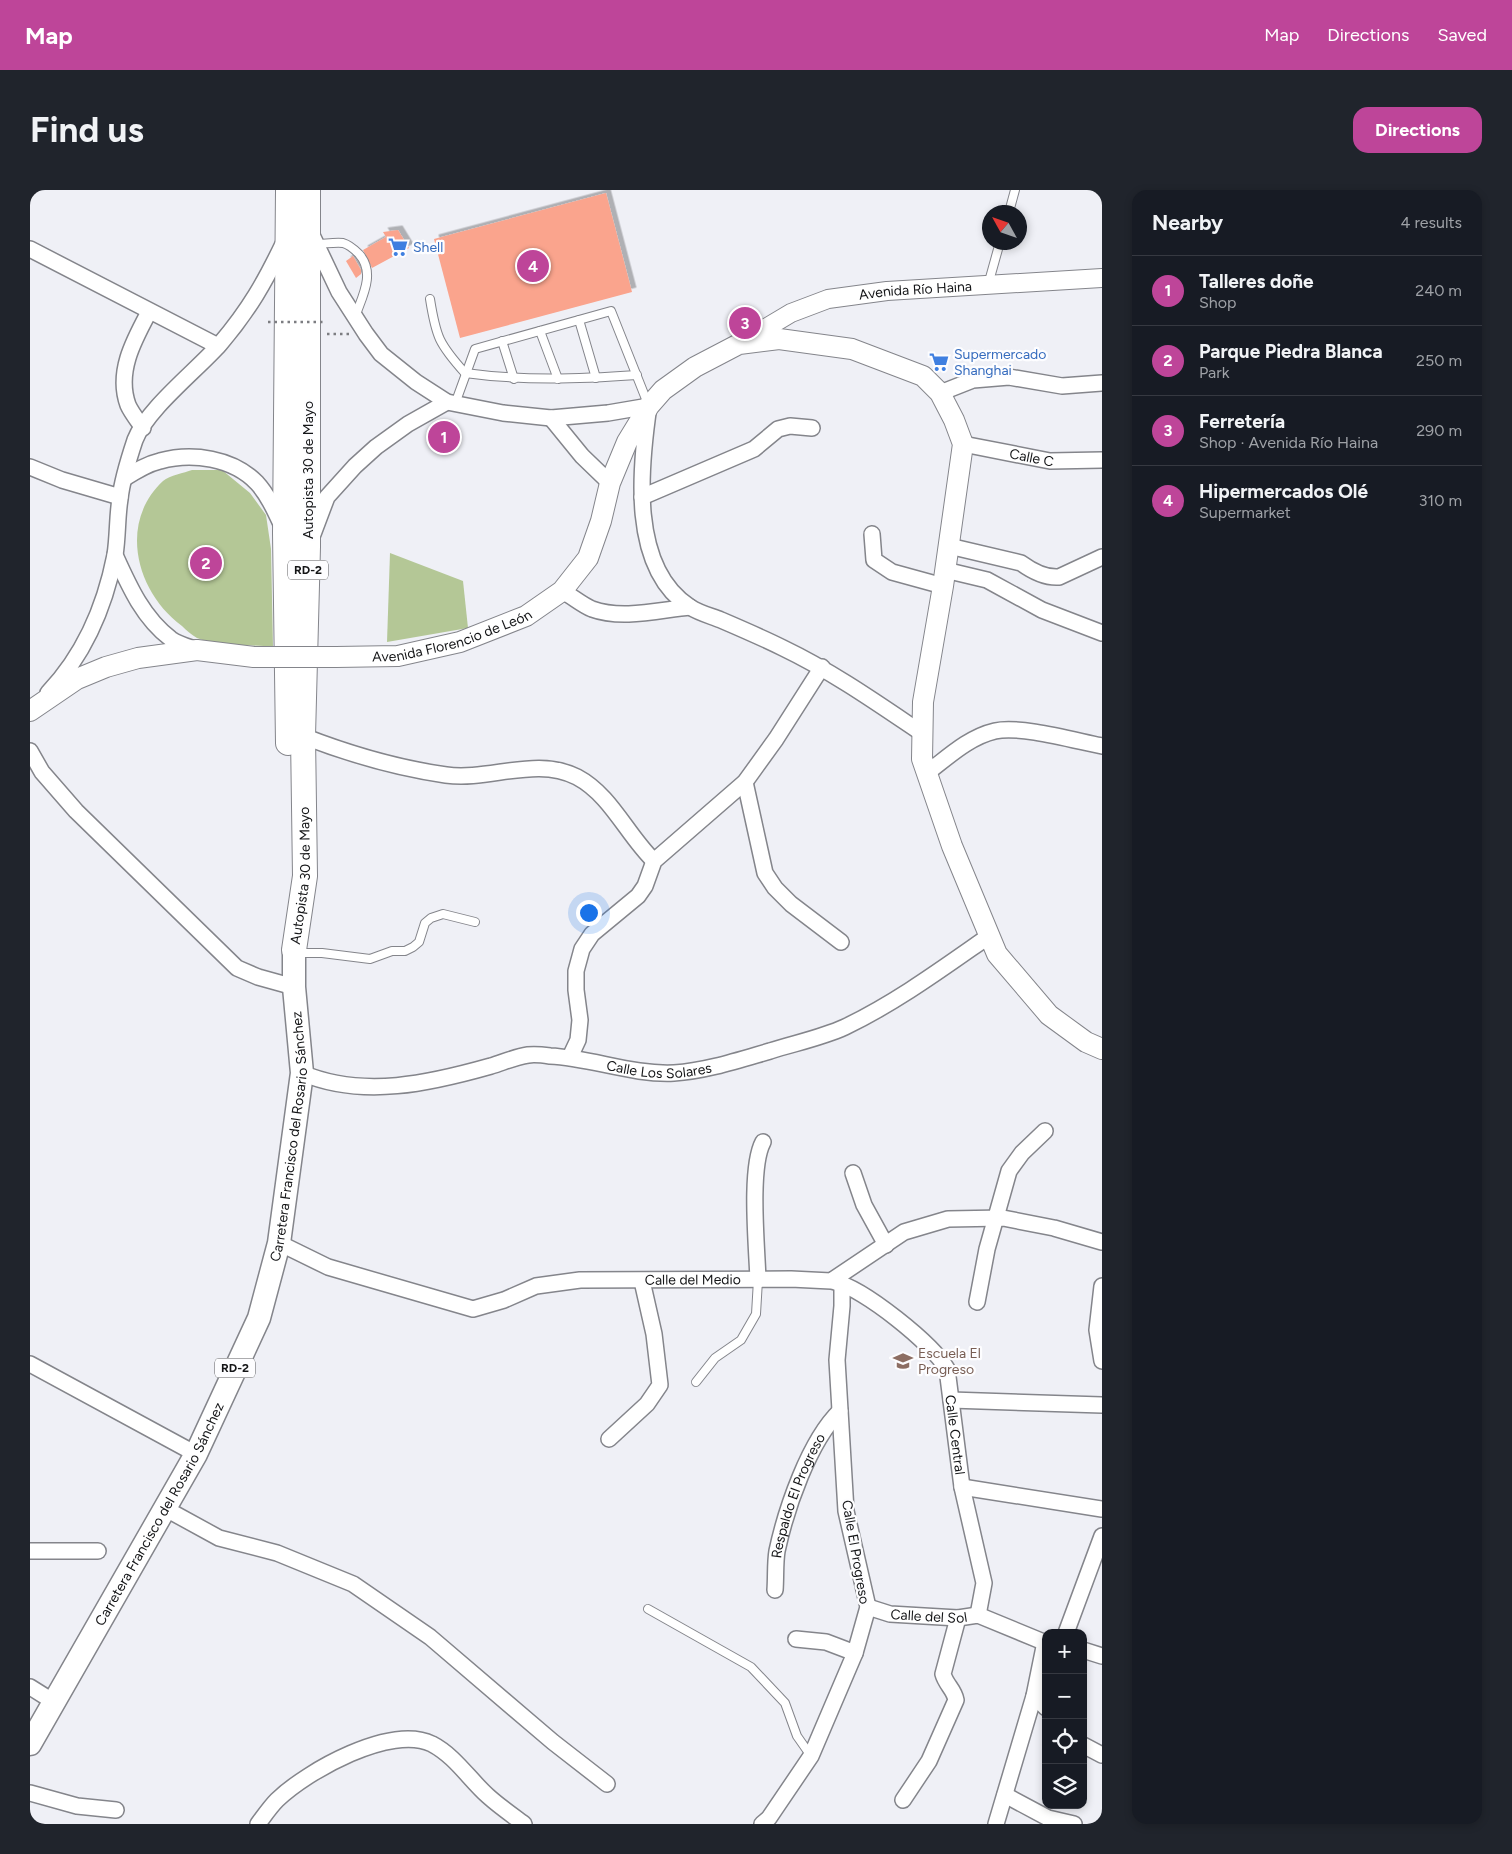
<!DOCTYPE html>
<meta charset="utf-8">
<style>
:root{--surface:#171b24;--page:#20242c;--text:#f1f3f6;--muted:#9ea1a6;--line:#363941;--accent:#be4599}
body{margin:0;font-family:Figtree,sans-serif;background:var(--page);color:var(--text)}
.controls{position:absolute;right:15px;bottom:15px;display:grid;overflow:hidden;border-radius:10px;box-shadow:0 2px 8px #0003}
.controls button{width:45px;height:45px;display:grid;place-items:center;padding:0;border:0;border-bottom:1px solid var(--line);background:var(--surface);color:var(--text);font:25px sans-serif}
.compass{position:absolute;left:952px;top:15px;width:45px;height:45px;border-radius:50%;background:var(--surface);box-shadow:0 2px 8px #0003;rotate:310deg}
.you{position:absolute;left:558px;top:722px;width:18px;height:18px;margin:-12px;border:4px solid #fff;border-radius:50%;background:#1a73e8;box-shadow:0 0 0 8px #1a73e833}
.badge{display:grid;place-items:center;width:32px;height:32px;border-radius:50%;background:var(--accent);color:#fff;font-size:16px;font-weight:700}
.pin{position:absolute;translate:-50% -50%;border:2px solid #fff;box-shadow:0 1px 5px #0006}
.list{margin:0;padding:0;list-style:none}
h2{display:flex;justify-content:space-between;align-items:center;height:65px;margin:0;padding:0 20px;font-size:21px}
h2 small{font-size:16px;font-weight:400;color:var(--muted)}
.list li{display:grid;grid-template-columns:32px 1fr auto;gap:15px;align-items:center;box-sizing:border-box;height:70px;padding:0 20px;border-top:1px solid var(--line)}
.list b{display:block;font-size:19px;white-space:nowrap}
.list p{margin:0;font-size:16px;white-space:nowrap;color:var(--muted)}
.list em{font-size:16px;font-style:normal;color:var(--muted)}
.icon{flex:none;width:28px;height:28px;fill:none;stroke:currentColor;stroke-width:2;stroke-linecap:round;stroke-linejoin:round}
.map{position:relative;flex:none;width:1072px;height:1634px;overflow:hidden;border-radius:15px}
header{display:flex;align-items:center;gap:30px;box-sizing:border-box;height:70px;padding:0 25px;background:var(--accent);color:#fff}
header strong{font-size:24px}
nav{display:flex;gap:28px;margin-inline-start:auto;font-size:18px}
.intro{display:flex;align-items:center;justify-content:space-between;box-sizing:border-box;height:120px;padding:0 30px}
h1{margin:0;font-size:35px}
.button{padding:12px 22px;border-radius:15px;background:var(--accent);color:#fff;font-size:18px;font-weight:700}
main{display:flex;gap:30px;padding:0 30px}
aside{flex:1;background:var(--surface);border-radius:15px;box-shadow:0 2px 8px #0003}
.map>svg:first-child{display:block}
</style>
<header>
<strong>Map</strong>
<nav><a>Map</a><a>Directions</a><a>Saved</a></nav>
</header>
<div class="intro"><h1>Find us</h1><a class="button">Directions</a></div>
<main>
<div class="map">
<svg width="1072" height="1634" viewBox="0 0 1072 1634">
<defs>
<filter id="shadow"><feDropShadow dx="4.5" dy="-4.5" stdDeviation="0" flood-color="#0004"/></filter>
</defs>
<rect width="100%" height="100%" fill="#eff0f6"/>
<g fill="#b4c796">
<path d="M 162,280 L 192,280 L 220,303 L 236,325 L 241,359 L 243,457 C 220,454 188,457 167,448 C 162,445 156,440 152,436 C 106,402 88,333 133,291 C 140,285 154,283 162,280 Z"/>
<polygon points="360,363 433,391 438,438 357,452"/>
</g>
<g fill="#faa48d" filter="url(#shadow)">
<polygon points="576,3 602,102 430,148 404,49"/>
<polygon points="368,40 379,58 342,78 333,60 356,47 353,42"/>
<polygon points="323,66 331,80 331,84 326,88 316,71"/>
</g>
<g fill="none" stroke-linecap="round" stroke-linejoin="round">
<defs>
<g id="service">
<polyline points="979,22 985,0"/>
<path d="M 286,54 C 294,54 305,52 313,53 C 320,55 325,60 329,64 C 346,83 332,107 325,127"/>
<polyline points="958,95 970,52"/>
<path d="M 400,109 C 406,147 409,154 435,183 C 493,191 549,189 607,185"/>
<polyline points="549,130 566,188"/>
<polyline points="510,141 528,189"/>
<polyline points="472,151 484,189"/>
<polyline points="425,214 445,159 581,121 618,214"/>
<polyline points="266,763 292,763 340,769 362,761 375,761 383,757 389,752 395,733 401,728 413,724 445,732"/>
<polyline points="666,1192 685,1168 711,1150 726,1124 728,1090"/>
<polyline points="618,1419 721,1477 755,1513 767,1546 781,1566"/>
</g>
<g id="minor">
<path d="M 281,43 L 309,102 L 336,144 L 351,164 L 386,192 L 417,212 L 473,223 L 521,228 L 578,223 L 619,216 C 610,277 599,378 660,417 C 669,423 681,426 691,430 C 712,439 733,448 753,458 C 803,482 847,513 893,544"/>
<polyline points="0,59 188,156"/>
<polyline points="910,203 943,190 979,187 1032,196 1072,193"/>
<polyline points="521,228 552,266 580,293"/>
<path d="M 113,238 C 108,231 101,222 98,215 C 86,182 104,150 119,122"/>
<path id="s1" d="M 933,254 L 1020,271 L 1072,270"/>
<polyline points="0,277 32,290 90,307"/>
<path d="M 95,288 C 106,281 117,274 130,271 C 162,262 203,268 227,293 C 238,305 245,321 252,336"/>
<polyline points="612,307 724,259 748,239 760,236 782,238"/>
<polyline points="283,344 297,307 325,276 346,257 378,234 417,212"/>
<polyline points="842,344 844,370 862,382 913,396"/>
<path d="M 919,356 L 991,373 C 1002,381 1016,388 1029,387 L 1072,367"/>
<path d="M 85,365 C 99,396 113,428 141,449 C 148,454 159,457 167,460"/>
<polyline points="915,380 957,390 1012,420 1072,443"/>
<path d="M 532,401 C 542,406 552,415 562,419 C 592,430 629,420 660,417"/>
<path d="M 18,503 C 54,465 75,416 85,365 C 88,346 87,327 90,309 C 92,290 99,268 105,250 C 117,219 167,180 190,154 C 219,120 235,92 254,52"/>
<path d="M 273,546 C 319,564 367,578 416,585 C 460,591 506,566 547,587 C 581,605 597,645 624,671"/>
<polyline points="0,561 12,582 46,621 207,778 228,787 264,797"/>
<path d="M 897,583 C 918,567 939,547 965,541 C 990,535 1046,551 1072,556"/>
<polyline points="715,592 735,683 745,698 761,714 811,752"/>
<polyline points="540,867 548,850 550,830 546,800 546,781 552,759 562,744 608,706 615,696 624,671 715,592 746,549 792,477"/>
<path id="s2" d="M 272,883 C 333,909 401,893 461,876 C 474,872 485,867 498,865 C 505,864 513,865 520,866 C 562,868 602,885 644,883 C 676,881 709,870 740,861 C 765,853 791,848 815,837 C 867,812 913,778 959,746"/>
<polyline points="823,983 834,1015 856,1055"/>
<path id="s3" d="M 249,1053 L 298,1077 L 443,1119 L 474,1110 L 506,1096 L 550,1090 L 761,1089 L 801,1091 L 874,1042 L 918,1029 L 973,1028 L 1024,1038 L 1072,1052"/>
<path d="M 728,1090 C 727,1058 719,978 733,952"/>
<path id="s4" d="M 805,1092 C 833,1098 903,1154 917,1179 L 932,1297 L 954,1393 L 948,1425"/>
<polyline points="1072,1096 1067,1140 1072,1171"/>
<polyline points="947,1112 957,1059 979,981 992,963 1015,941"/>
<polyline points="0,1174 166,1264"/>
<polyline points="921,1210 1072,1215"/>
<polyline points="579,1249 617,1214 630,1195 624,1144 612,1091"/>
<polyline points="932,1297 1072,1319"/>
<polyline points="136,1319 189,1348 247,1363 323,1394 400,1447 523,1552 577,1594"/>
<polyline points="0,1361 68,1361"/>
<path id="s5" d="M 745,1400 C 746,1387 745,1373 747,1361 C 756,1319 779,1251 810,1221"/>
<path id="s6" d="M 838,1417 L 860,1424 L 928,1428 L 948,1425 L 1016,1453"/>
<polyline points="1036,1443 1072,1346"/>
<polyline points="766,1449 796,1452 825,1463"/>
<polyline points="1053,1460 1072,1466"/>
<polyline points="0,1497 24,1512"/>
<polyline points="1004,1506 1016,1518"/>
<polyline points="1053,1555 1072,1565"/>
<polyline points="0,1603 47,1616 86,1620"/>
<polyline points="975,1605 1018,1628 1044,1634"/>
<path d="M 873,1610 L 899,1571 L 926,1510 C 924,1499 916,1495 913,1484 L 928,1428"/>
<path d="M 228,1634 C 234,1626 240,1617 247,1610 C 277,1581 361,1534 402,1554 C 425,1566 439,1589 458,1606 C 469,1616 482,1625 494,1634"/>
<polyline points="732,1634 739,1628 781,1566 825,1463 838,1417 816,1321 807,1170 812,1116 812,1093"/>
<polyline points="966,1634 1004,1506 1015,1452"/>
</g>
<g id="tertiary">
<path id="s7" d="M 709,154 L 761,123 L 798,109 L 857,101 L 1072,88"/>
</g>
<g id="secondary">
<path id="s8" d="M 306,467 L 368,466 L 430,452 L 496,426 L 532,401 L 558,368 L 571,331 L 580,293 L 597,252 L 619,216 L 633,200 L 665,177 L 709,154 L 749,149 L 822,159 L 893,186 L 910,203 L 924,230 L 933,254 L 913,396 L 893,512 L 892,569 L 922,656 L 967,764 L 1019,825 L 1056,852 L 1072,859"/>
<polyline points="0,521 47,489 76,477 108,468 167,460 224,467"/>
</g>
<g id="primary">
<path id="s9" d="M 0,1554 L 166,1264 L 229,1128 L 249,1053 L 272,883 L 264,797 L 264,760"/>
</g>
<g id="trunk">
<polyline points="258,0 255,343 258,553"/>
<path id="s10" d="M 264,760 L 275,686 L 273,546 L 278,357 L 278,0"/>
</g>
</defs>
<use href="#service" stroke="#84858b" stroke-width="10"/>
<use href="#minor" stroke="#84858b" stroke-width="18"/>
<use href="#tertiary" stroke="#84858b" stroke-width="20"/>
<use href="#secondary" stroke="#84858b" stroke-width="22"/>
<use href="#primary" stroke="#84858b" stroke-width="25"/>
<use href="#trunk" stroke="#84858b" stroke-width="26"/>
<polyline stroke="#7c7d81" stroke-width="2.5" stroke-dasharray="2.5 4" stroke-linecap="butt" points="297,144 319,144"/>
<use href="#service" stroke="#fff" stroke-width="8"/>
<use href="#minor" stroke="#fff" stroke-width="15"/>
<use href="#tertiary" stroke="#fff" stroke-width="18"/>
<use href="#secondary" stroke="#fff" stroke-width="20"/>
<use href="#primary" stroke="#fff" stroke-width="22"/>
<use href="#trunk" stroke="#fff" stroke-width="24"/>
<defs>
<polyline id="secondary-bridge" points="224,467 306,467"/>
</defs>
<use href="#secondary-bridge" stroke="#84858b" stroke-width="22" stroke-linecap="butt"/>
<polyline stroke="#7c7d81" stroke-width="2.5" stroke-dasharray="2.5 4" stroke-linecap="butt" points="238,132 296,132"/>
<use href="#secondary-bridge" stroke="#fff" stroke-width="20"/>
</g>
<defs>
<symbol id="supermarket-bare" viewBox="-9 -9 18 18"><path d="M-6-5.5h2.5l.6 2H6L4.5 2H-2.5L-4.4-4H-6ZM-1.5 3.2a1.3 1.3 0 1 0 .1 0ZM3 3.2a1.3 1.3 0 1 0 .1 0Z" fill="#3f7fe0" stroke="#fdfdff" stroke-width="2.5" paint-order="stroke"/></symbol>
<symbol id="school-bare" viewBox="-9 -9 18 18"><path d="M0-5L7-2L0 1L-7-2ZM-4 1L0 2.5L4 1V4Q0 6-4 4Z" fill="#8d6e63" stroke="#fdfdff" stroke-width="2.5" paint-order="stroke"/></symbol>
</defs>
<g fill-rule="evenodd">
<use href="#supermarket-bare" x="354" y="43" width="28" height="28"/>
<use href="#supermarket-bare" x="895" y="158" width="28" height="28"/>
<use href="#school-bare" x="859" y="1157" width="28" height="28"/>
</g>
<g text-anchor="middle" stroke-width="4.5" stroke-linejoin="round" paint-order="stroke">
<g fill="#fdfdff" stroke="#5a5b5d" stroke-width="1">
<rect x="258" y="370.5" width="40" height="19" rx="4"/>
<rect x="185" y="1168.5" width="40" height="19" rx="4"/>
</g>
<g font-size="12" font-weight="bold" fill="#141517">
<text x="278" y="384">RD-2</text>
<text x="205" y="1182">RD-2</text>
</g>
<g font-size="14" fill="#366cbe" stroke="#fdfdff" text-anchor="start">
<text x="383" y="62">Shell</text>
<text x="924" y="169">Supermercado<tspan x="924" dy="16">Shanghai</tspan></text>
</g>
<g font-size="14" fill="#141517" stroke="#fdfdff">
<text dy="5" stroke="none"><textPath href="#s7" startOffset="188">Avenida Río Haina</textPath></text>
<text dy="5" stroke="none"><textPath href="#s1" startOffset="70">Calle C</textPath></text>
<text transform="translate(278 280) rotate(-90)" y="5">Autopista 30 de Mayo</text>
<text dy="5" stroke="none"><textPath href="#s8" startOffset="119">Avenida Florencio de León</textPath></text>
<text dy="5" stroke="none"><textPath href="#s10" startOffset="75">Autopista 30 de Mayo</textPath></text>
<text dy="5" stroke="none"><textPath href="#s2" startOffset="364">Calle Los Solares</textPath></text>
<text dy="5" stroke="none"><textPath href="#s9" startOffset="669">Carretera Francisco del Rosario Sánchez</textPath></text>
<text dy="5" stroke="none"><textPath href="#s3" startOffset="430">Calle del Medio</textPath></text>
<text dy="5" stroke="none"><textPath href="#s4" startOffset="210">Calle Central</textPath></text>
<text dy="5" stroke="none"><textPath href="#s5" startOffset="98">Respaldo El Progreso</textPath></text>
<text dy="5" stroke="none"><textPath href="#s9" startOffset="264">Carretera Francisco del Rosario Sánchez</textPath></text>
<text transform="translate(826 1362) rotate(80)" y="5">Calle El Progreso</text>
<text dy="5" stroke="none"><textPath href="#s6" startOffset="62">Calle del Sol</textPath></text>
</g>
<g font-size="14" fill="#785e54" stroke="#fdfdff" text-anchor="start">
<text x="888" y="1168">Escuela El<tspan x="888" dy="16">Progreso</tspan></text>
</g>
</g>
</svg>
<div class="controls">
<button>+</button>
<button>−</button>
<button><svg class="icon" aria-label="locate" viewBox="0 0 24 24"><circle cx="12" cy="12" r="6"/><path d="M12 2v4M12 18v4M2 12h4M18 12h4"/></svg></button>
<button><svg class="icon" aria-label="layers" viewBox="0 0 24 24"><path d="M12 4l9 5-9 5-9-5zM3 14l9 5 9-5"/></svg></button>
</div>
<svg class="compass" viewBox="-18 -18 36 36"><path d="M0-13l5 13h-10z" fill="#e53935"/><path d="M0 13l5-13h-10z" fill="#9ea1a6"/></svg>
<div class="you"></div>
<div class="pin badge" style="left:414px;top:247px">1</div>
<div class="pin badge" style="left:176px;top:373px">2</div>
<div class="pin badge" style="left:715px;top:133px">3</div>
<div class="pin badge" style="left:503px;top:76px">4</div>
</div>
<aside>
<h2>Nearby<small>4 results</small></h2>
<ul class="list">
<li><span class="badge">1</span><div><b>Talleres doñe</b><p>Shop</p></div><em>240 m</em></li>
<li><span class="badge">2</span><div><b>Parque Piedra Blanca</b><p>Park</p></div><em>250 m</em></li>
<li><span class="badge">3</span><div><b>Ferretería</b><p>Shop · Avenida Río Haina</p></div><em>290 m</em></li>
<li><span class="badge">4</span><div><b>Hipermercados Olé</b><p>Supermarket</p></div><em>310 m</em></li>
</ul>
</aside>
</main>
